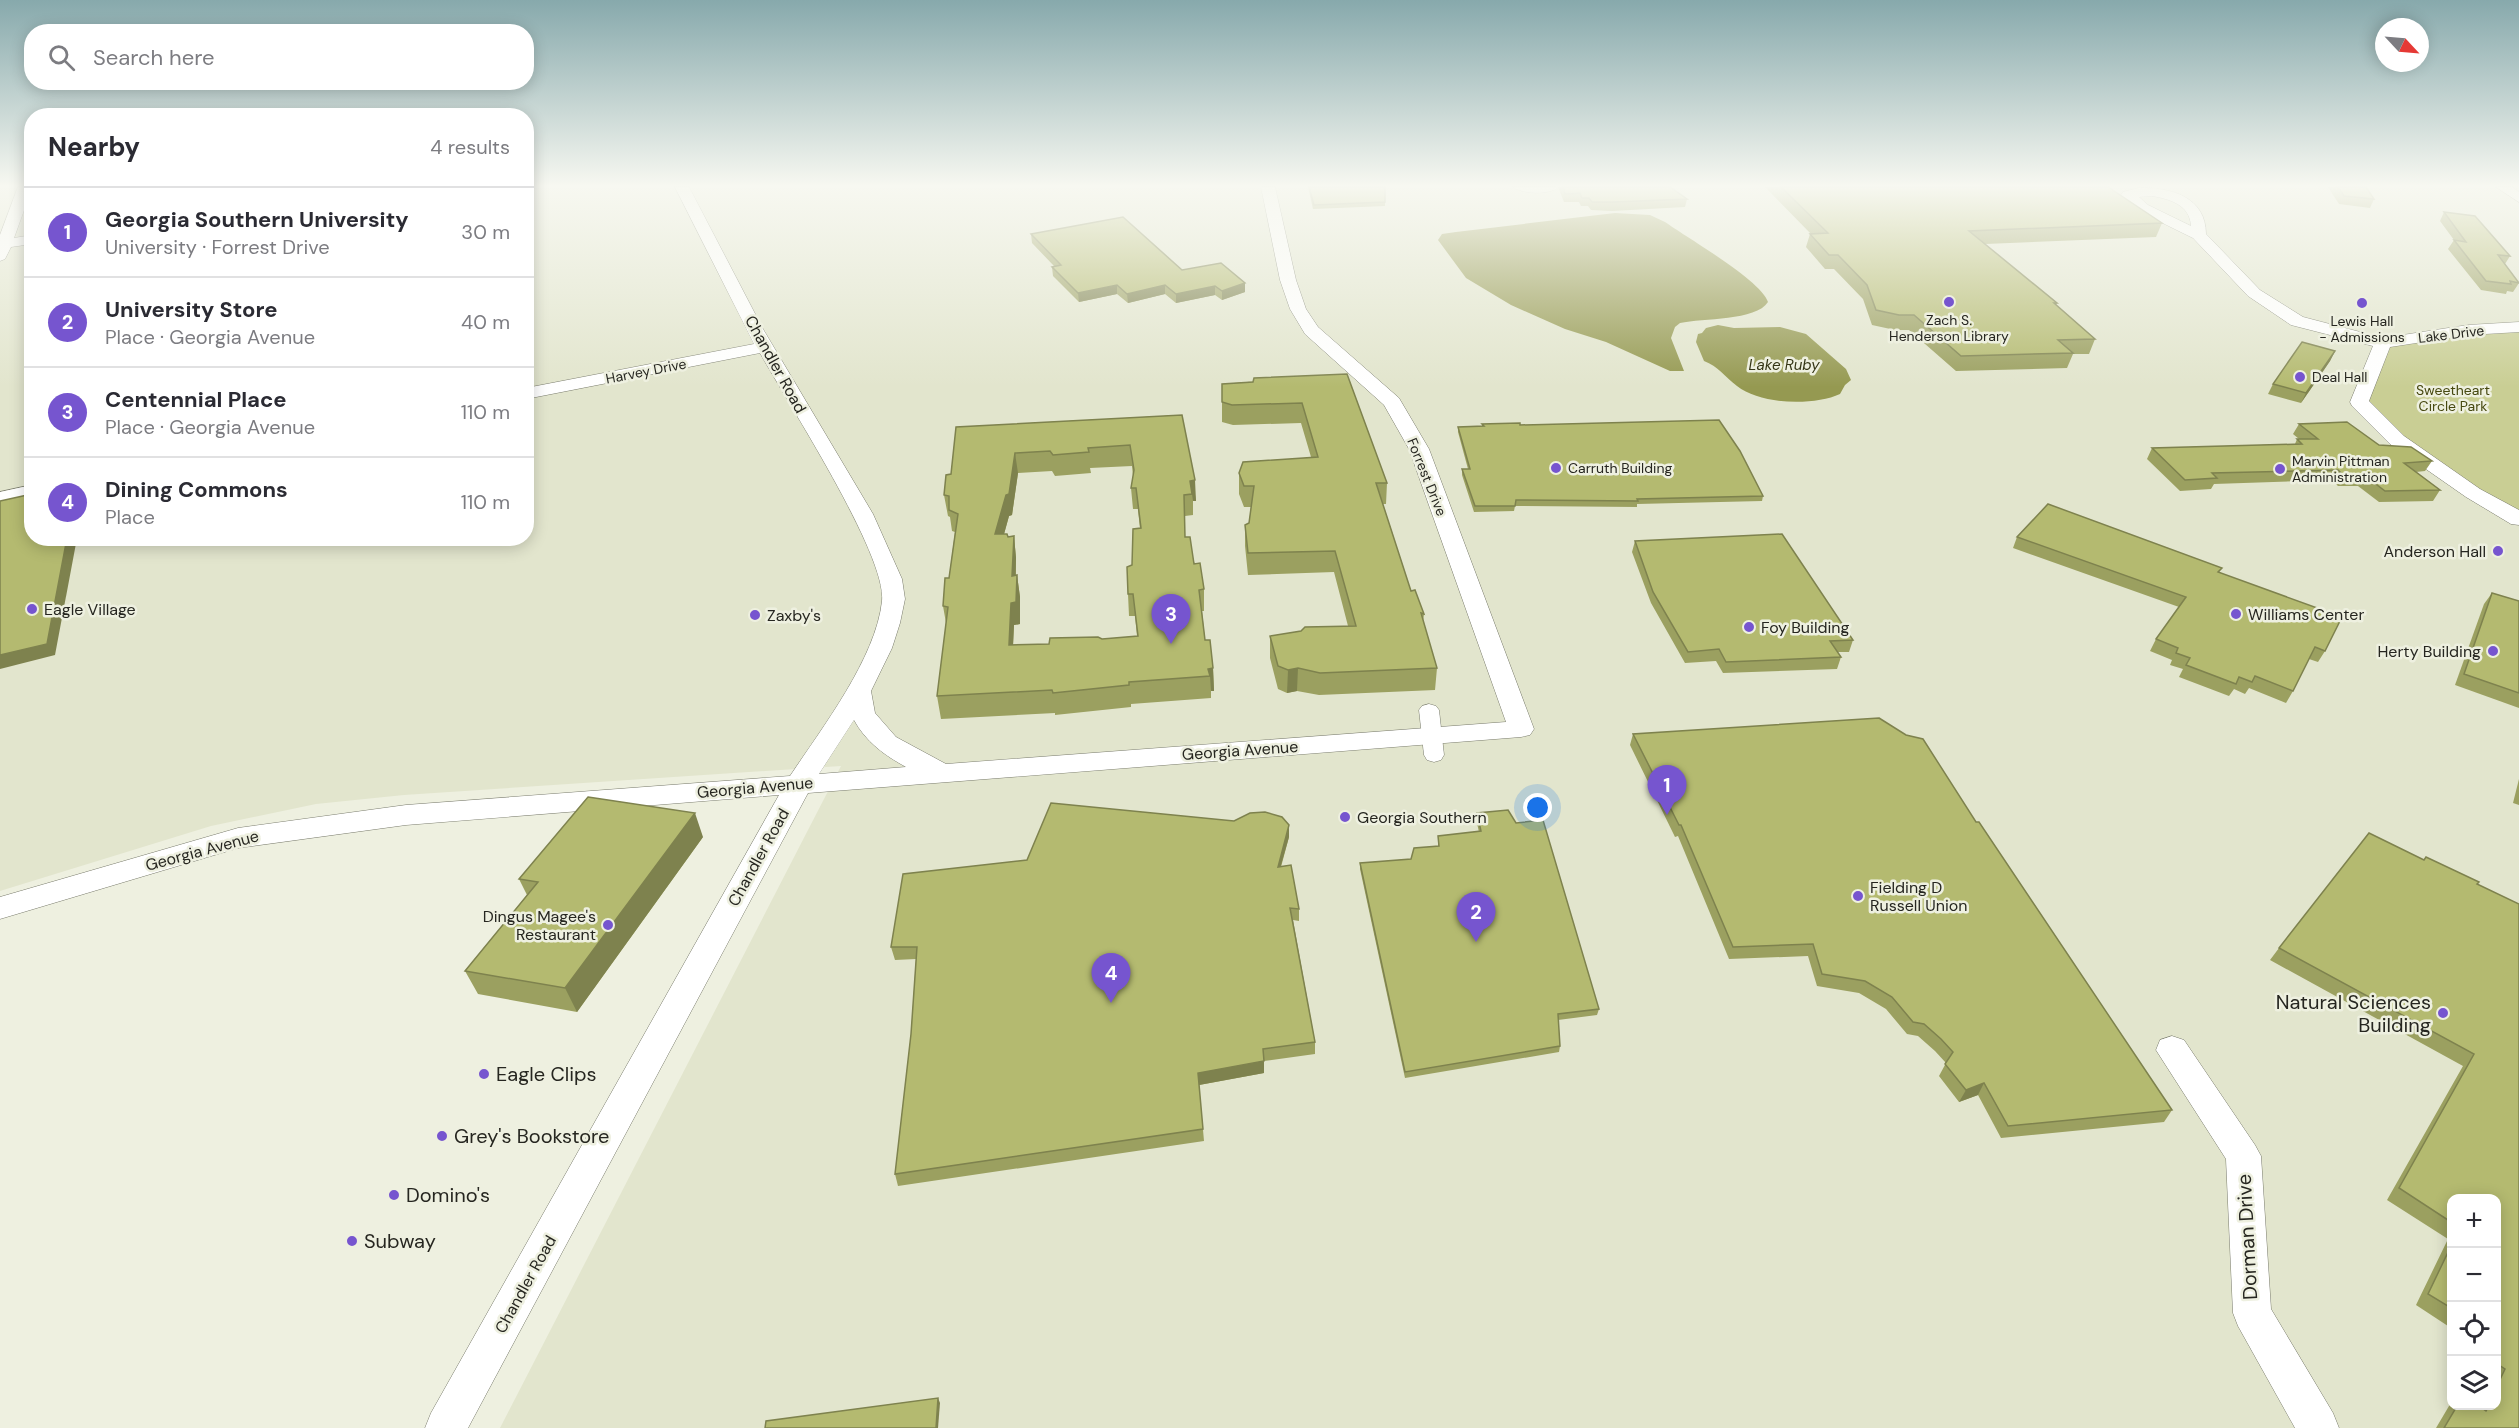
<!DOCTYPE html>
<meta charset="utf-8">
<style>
:root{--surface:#fff;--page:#f2f2f3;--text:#2b2b33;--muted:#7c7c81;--line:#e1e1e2;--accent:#7655cf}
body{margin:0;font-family:"DM Sans",sans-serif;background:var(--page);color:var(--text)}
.controls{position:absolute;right:18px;bottom:18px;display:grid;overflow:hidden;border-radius:12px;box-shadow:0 3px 15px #0003}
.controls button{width:54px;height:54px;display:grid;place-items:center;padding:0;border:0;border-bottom:2px solid var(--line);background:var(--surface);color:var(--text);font:30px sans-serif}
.compass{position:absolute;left:2375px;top:18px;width:54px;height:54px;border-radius:50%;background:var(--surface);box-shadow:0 3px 15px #0003;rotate:116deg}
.you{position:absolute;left:1538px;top:808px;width:21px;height:21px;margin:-15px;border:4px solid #fff;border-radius:50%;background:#1a73e8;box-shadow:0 0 0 9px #1a73e833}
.badge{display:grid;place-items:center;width:39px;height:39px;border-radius:50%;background:var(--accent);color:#fff;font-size:20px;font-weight:700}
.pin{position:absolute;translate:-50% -50px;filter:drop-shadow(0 2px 3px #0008)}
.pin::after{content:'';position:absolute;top:32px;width:21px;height:18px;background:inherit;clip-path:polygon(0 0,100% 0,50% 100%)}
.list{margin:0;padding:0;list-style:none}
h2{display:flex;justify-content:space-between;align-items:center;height:78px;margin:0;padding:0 24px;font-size:26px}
h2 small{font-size:20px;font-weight:400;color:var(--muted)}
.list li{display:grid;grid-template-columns:39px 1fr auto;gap:18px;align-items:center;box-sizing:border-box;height:90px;padding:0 24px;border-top:2px solid var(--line)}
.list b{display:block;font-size:22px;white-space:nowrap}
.list p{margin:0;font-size:20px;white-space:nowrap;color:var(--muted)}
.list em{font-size:20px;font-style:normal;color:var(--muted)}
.icon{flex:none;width:33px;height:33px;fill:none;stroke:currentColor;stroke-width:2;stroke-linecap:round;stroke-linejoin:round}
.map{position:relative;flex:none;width:2519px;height:1428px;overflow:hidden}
.search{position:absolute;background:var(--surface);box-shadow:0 3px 15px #0003;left:24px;top:24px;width:510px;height:66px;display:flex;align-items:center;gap:15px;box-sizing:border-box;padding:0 21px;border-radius:24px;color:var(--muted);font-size:22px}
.panel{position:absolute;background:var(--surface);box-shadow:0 3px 15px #0003;left:24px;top:108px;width:510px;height:438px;border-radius:24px}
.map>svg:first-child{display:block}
</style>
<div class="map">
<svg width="2519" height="1428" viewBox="0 0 2519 1428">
<rect width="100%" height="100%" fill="#eef0e0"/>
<path fill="#e2e5cd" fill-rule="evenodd" d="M 0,187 L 31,187 L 32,538 L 526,538 L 527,187 L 2519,187 L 2519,1428 L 500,1428 L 841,766 L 404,795 L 316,804 L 211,826 L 0,891 ZM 2452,1198 L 2496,1198 L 2496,1406 L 2452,1406 Z"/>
<polygon fill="#c9ce94" points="2519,327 2519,519 2473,493 2359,402 2383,343"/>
<g fill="#959951">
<path d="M 1615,213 L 1650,215 L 1665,222 C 1686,237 1762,281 1768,302 C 1756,321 1703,318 1680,323 L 1675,327 L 1671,338 L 1684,371 L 1670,371 L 1606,342 L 1565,329 L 1511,305 L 1466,278 L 1438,240 L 1442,234 L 1456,232 Z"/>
<path d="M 1718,325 L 1734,328 L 1780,327 L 1806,334 L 1846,369 L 1851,380 L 1845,385 L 1840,394 C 1814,406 1761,405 1737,386 C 1725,377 1718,366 1704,361 L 1696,342 L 1698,334 L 1702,333 L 1706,328 Z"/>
</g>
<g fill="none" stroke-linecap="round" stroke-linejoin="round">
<defs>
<polygon id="pedestrian" points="1429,704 1436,706 1439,710 1444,755 1441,760 1434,762 1427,760 1424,755 1419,710 1422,706"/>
<g id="minor">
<polygon points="18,187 32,188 14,238 32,235 32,244 11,247 5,259 0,261 0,235"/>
<path d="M 675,187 L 689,187 L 763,329 L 873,514 L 902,579 L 905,599 L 900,623 L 892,648 L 871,691 L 875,713 L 896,737 L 946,764 L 1506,722 L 1409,449 L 1384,405 L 1305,334 L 1290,309 L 1280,280 L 1261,187 L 1275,187 L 1296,280 L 1306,309 L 1318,327 L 1399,398 L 1429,449 L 1534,729 L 1530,735 L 1521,737 L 808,793 L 468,1428 L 425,1428 L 431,1413 L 779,795 L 406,825 L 238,848 L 0,919 L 0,897 L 238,828 L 406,805 L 790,776 C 822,728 876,658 882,601 C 887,555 786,400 760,353 L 526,399 L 526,388 L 754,344 ZM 854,720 C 866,742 884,755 906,767 L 819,774 Z"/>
<path d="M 1513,187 L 1556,187 L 1557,188 C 1549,195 1521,194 1513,187 Z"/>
<polygon points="2496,187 2512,187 2519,192 2519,202"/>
<path d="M 2139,188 C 2171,187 2206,197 2206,234 L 2260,290 L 2303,317 L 2383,338 L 2468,325 L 2519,322 L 2519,332 L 2468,335 L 2390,347 L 2369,401 L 2404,436 L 2480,489 L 2519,510 L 2519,525 L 2511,524 L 2466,497 L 2390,444 L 2352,406 L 2350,402 L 2373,346 L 2291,325 L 2248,296 L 2193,238 L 2138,211 L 2121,195 L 2123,192 ZM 2152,196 C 2170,199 2190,205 2191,226 L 2148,205 L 2139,197 Z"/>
<polygon points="32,485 32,497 0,504 0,492"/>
<polygon points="2172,1036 2184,1040 2255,1145 2261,1156 2271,1309 2333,1413 2339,1428 2295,1428 2238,1326 2233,1313 2226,1159 2156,1050 2160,1040"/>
</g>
</defs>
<use href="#pedestrian" stroke="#797b6c" stroke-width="1"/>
<use href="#minor" stroke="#797b6c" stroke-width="1"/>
<use href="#pedestrian" fill="#fff" fill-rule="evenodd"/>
<use href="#minor" fill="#fff" fill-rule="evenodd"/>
</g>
<g fill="#9ba060" fill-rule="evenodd">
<polygon points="1308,187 1385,187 1385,206 1313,209"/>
<polygon points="1558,187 1670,187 1687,199 1685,207 1612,211 1591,210 1588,206 1581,206 1579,202 1564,202"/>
<polygon points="1765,187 2108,187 2162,223 2156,237 1985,244 2057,303 2056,305 2095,339 2089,354 2073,354 2067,368 1956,371 1909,330 1895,330 1872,325 1863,299 1834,269 1825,269 1806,247 1810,234 1811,234"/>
<polygon points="2328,187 2366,187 2374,199 2370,208 2339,204"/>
<polygon points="2444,212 2510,256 2505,264 2519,283 2513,292 2507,291 2506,294 2481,290 2448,249 2454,240 2440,221"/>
<polygon points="1031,234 1182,270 1245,283 1245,292 1222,300 1215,295 1176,303 1165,294 1128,303 1117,294 1079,302 1053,276 1052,267 1054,266 1032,243"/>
<polygon points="2335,351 2330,361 2301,403 2268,394 2273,384"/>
<polygon points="1347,374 1387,483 1386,504 1383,504 1411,591 1424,614 1423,622 1437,668 1435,690 1319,695 1297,691 1287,693 1278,689 1270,658 1270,636 1348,626 1334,572 1248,575 1245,546 1245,525 1249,523 1251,507 1244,507 1239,494 1239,473 1311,457 1301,423 1233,425 1222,422 1222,384"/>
<path d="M 1182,415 L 1196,501 L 1193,501 L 1193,515 L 1185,516 L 1185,537 L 1204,589 L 1204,611 L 1202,611 L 1205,640 L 1213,668 L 1214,691 L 1211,691 L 1211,698 L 1131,704 L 1131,707 L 1055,715 L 1055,713 L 941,719 L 937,696 L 946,623 L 943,606 L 949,578 L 955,532 L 952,531 L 950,517 L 948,516 L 944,495 L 951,474 L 956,427 ZM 1132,466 L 1133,476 L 1131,488 L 1133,509 L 1138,509 L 1140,529 L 1132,565 L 1128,594 L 1129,616 L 1135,616 L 1137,636 L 1049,644 L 1013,645 L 1014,625 L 1020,624 L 1020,597 L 1017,575 L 1016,575 L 1016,558 L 1014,536 L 1008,537 L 1004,534 L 1009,516 L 1012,515 L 1018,473 L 1052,471 L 1055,476 L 1091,473 L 1090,468 Z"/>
<polygon points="1482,424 1520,425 1763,496 1762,501 1637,504 1637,507 1515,506 1514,511 1474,512 1462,475 1462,469 1468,469 1458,432 1458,427 1482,426"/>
<polygon points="2299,424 2432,461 2425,471 2416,472 2440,490 2433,501 2379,502 2358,486 2338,486 2332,480 2214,484 2211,489 2180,491 2147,459 2152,448 2295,444 2297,439 2299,439 2293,434"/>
<polygon points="2017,537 2222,568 2219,572 2325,651 2318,662 2309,659 2293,691 2286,703 2249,688 2245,694 2234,689 2229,696 2179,677 2183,669 2170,665 2172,660 2150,651 2156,639 2179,607 2013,548"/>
<polygon points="1635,541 1853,640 1849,652 1837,652 1841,657 1837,669 1723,673 1716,661 1685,663 1651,603 1632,552"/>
<polygon points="2492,593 2519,601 2519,708 2455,685 2484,604"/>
<polygon points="1633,734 1976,822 2172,1110 2164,1122 2001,1138 1978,1095 1959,1102 1939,1076 1946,1063 1935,1051 1918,1036 1907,1034 1886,1009 1859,993 1817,986 1808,956 1729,959 1678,836 1675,837 1630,745"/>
<polygon points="2519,779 2519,805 2513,803"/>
<polygon points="1477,813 1599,1009 1597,1015 1558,1020 1560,1046 1559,1052 1405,1078 1360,869 1360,863 1411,859 1438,846 1438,836 1479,832 1476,819"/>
<polygon points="703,837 577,1012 478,994 465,971 527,895 519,879"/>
<polygon points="1289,837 1281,867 1299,909 1299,921 1293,920 1315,1042 1315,1054 1264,1061 1264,1073 1199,1085 1204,1141 898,1186 895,1174 911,1034 916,959 895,960 891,947"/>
<polygon points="2423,860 2478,884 2519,1428 2436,1428 2449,1406 2451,1404 2451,1406 2496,1406 2496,1198 2451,1198 2451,1328 2416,1305 2448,1239 2387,1200 2463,1066 2270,960 2279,948"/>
</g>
<g fill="#7e824e">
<polygon points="1245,283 1245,292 1222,300 1222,291"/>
<polygon points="1117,285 1117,294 1079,302 1078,293"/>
<polygon points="1165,285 1165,294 1128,303 1127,294"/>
<polygon points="1215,286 1215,295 1176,303 1176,294"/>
<polygon points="2335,351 2330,361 2301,403 2306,393"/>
<polygon points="1015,453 1018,473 1012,515 1009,516 998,556 995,534"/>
<polygon points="1195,480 1196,501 1193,501 1192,494 1190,481"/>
<polygon points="1014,536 1016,558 1015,597 1012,576"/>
<polygon points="67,538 77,538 55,655 0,669 0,655"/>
<polygon points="1017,575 1020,597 1020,624 1014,625 1012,667 1009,645 1011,603"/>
<polygon points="1213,668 1214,691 1211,691 1210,676 1208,669"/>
<polygon points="1298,668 1297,691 1287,693 1288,670"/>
<polygon points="695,813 703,837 577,1012 565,988"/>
<polygon points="1289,825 1289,837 1277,879 1278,867"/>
<polygon points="1264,1061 1264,1073 1199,1085 1198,1073"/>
<polygon points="1984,1083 1978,1095 1959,1102 1966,1090"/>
<polygon points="938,1398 940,1403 938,1428 936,1428"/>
</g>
<g fill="#b4ba70" stroke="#7e824e" stroke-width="1.5" fill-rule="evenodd">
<polygon points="1309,187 1385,187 1385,202 1314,205"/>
<polygon points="1563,187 1670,187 1687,199 1613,202 1592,202 1589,198 1582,198 1580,193 1565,194"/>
<polygon points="1781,187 2108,187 2162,223 1969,231 2057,303 2054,303 2095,339 2058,340 2073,353 1961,356 1914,315 1899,315 1876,310 1867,285 1838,255 1829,255 1810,234 1828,233"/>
<polygon points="2338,187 2366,187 2374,199 2344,196"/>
<polygon points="2444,212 2475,216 2510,256 2498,255 2519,283 2510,281 2511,284 2486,281 2454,240 2466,242"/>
<polygon points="1123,217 1182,270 1221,263 1245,283 1222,291 1215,286 1176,294 1165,285 1127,294 1117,285 1078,293 1052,267 1061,265 1031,234"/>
<polygon points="2302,342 2335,351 2306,393 2273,384"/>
<polygon points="1347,374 1387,483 1376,483 1411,591 1415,590 1424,614 1421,613 1437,668 1320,673 1298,668 1288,670 1278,666 1270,636 1301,631 1305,627 1356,626 1335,551 1248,553 1245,525 1249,523 1254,486 1244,486 1239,473 1243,462 1318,457 1302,403 1232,405 1222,402 1222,384 1253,382 1254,378"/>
<path d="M 1182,415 L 1195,480 L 1190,481 L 1192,494 L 1184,495 L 1185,537 L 1190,537 L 1194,564 L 1200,563 L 1204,589 L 1199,590 L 1205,640 L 1210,640 L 1213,668 L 1208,669 L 1210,676 L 1129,682 L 1129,685 L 1053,693 L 1052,690 L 937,696 L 948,607 L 943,606 L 945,578 L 949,578 L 958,514 L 949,510 L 949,496 L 944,495 L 946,475 L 951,474 L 956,427 ZM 1130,445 L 1134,470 L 1131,488 L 1136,488 L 1141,528 L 1133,529 L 1132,565 L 1127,567 L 1128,594 L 1133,594 L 1138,636 L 1102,639 L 1098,637 L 1050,638 L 1049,644 L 1009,645 L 1011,603 L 1016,602 L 1017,575 L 1012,576 L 1014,536 L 1008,537 L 1007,534 L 995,534 L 1006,495 L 1009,494 L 1015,453 L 1050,451 L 1053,455 L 1089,452 L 1088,448 Z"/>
<polygon points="1719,420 1740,451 1763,496 1637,499 1638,501 1516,500 1515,506 1475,506 1462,469 1470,469 1458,427 1484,426 1482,424 1520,423 1520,425"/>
<polygon points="2347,422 2379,445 2411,447 2432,461 2404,463 2440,490 2385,491 2364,475 2344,476 2338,470 2212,473 2217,478 2185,480 2152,448 2302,444 2297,439 2318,439 2299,424"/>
<polygon points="32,494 32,538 67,538 47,644 0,655 0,501"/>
<polygon points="2048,504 2222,568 2218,572 2342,617 2325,651 2315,647 2293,691 2255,676 2252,682 2239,677 2236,684 2186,665 2190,658 2176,653 2178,648 2156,639 2186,597 2017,537"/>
<polygon points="1782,534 1853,640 1830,641 1841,657 1726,662 1719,649 1688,652 1653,592 1635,541"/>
<polygon points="2492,593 2519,601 2519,693 2464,674"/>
<polygon points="1879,718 1906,735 1923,739 1976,822 1979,822 2172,1110 2008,1126 1984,1083 1966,1090 1945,1064 1953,1052 1941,1039 1924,1024 1913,1022 1892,997 1865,981 1822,974 1813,944 1733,947 1681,825 1679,825 1633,734"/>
<polygon points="588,797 695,813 565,988 465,971 538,882 519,879"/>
<polygon points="1051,803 1234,821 1250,813 1265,812 1282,817 1289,825 1278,867 1291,865 1299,909 1290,908 1315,1042 1263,1049 1264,1061 1198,1073 1203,1129 895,1174 911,1034 917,947 891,947 903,874 1027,860"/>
<polygon points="1508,810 1516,823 1543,820 1599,1009 1558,1014 1560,1046 1405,1072 1360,863 1411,859 1414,848 1439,846 1438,836 1481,831 1477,813"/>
<polygon points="2369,833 2424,860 2426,857 2479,882 2477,884 2519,904 2519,1428 2444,1428 2457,1406 2479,1406 2486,1411 2489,1406 2496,1406 2496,1388 2505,1369 2496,1363 2496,1198 2451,1198 2451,1222 2399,1188 2474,1054 2279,948"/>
<polygon points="2451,1246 2451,1308 2428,1294"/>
<polygon points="938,1398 936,1428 765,1428 766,1421"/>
</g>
<linearGradient id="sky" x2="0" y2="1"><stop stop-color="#87a9ac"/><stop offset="0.48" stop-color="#f7f8f1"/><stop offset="1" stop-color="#f7f8f1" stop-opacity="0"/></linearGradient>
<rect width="2519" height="387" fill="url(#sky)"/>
<g fill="#7655cf" stroke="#eef0e0" stroke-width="2">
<circle cx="1949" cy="302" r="6"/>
<circle cx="2362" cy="303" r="6"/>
<circle cx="2300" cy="377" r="6"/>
<circle cx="1556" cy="468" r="6"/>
<circle cx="2280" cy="469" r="6"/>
<circle cx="2498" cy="551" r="6"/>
<circle cx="32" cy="609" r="6"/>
<circle cx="2236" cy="614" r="6"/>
<circle cx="755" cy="615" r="6"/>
<circle cx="1749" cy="627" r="6"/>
<circle cx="2493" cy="651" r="6"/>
<circle cx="1345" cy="817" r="6"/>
<circle cx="1858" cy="896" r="6"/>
<circle cx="608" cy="925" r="6"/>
<circle cx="2443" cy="1013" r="6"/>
<circle cx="484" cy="1074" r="6"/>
<circle cx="442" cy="1136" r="6"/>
<circle cx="394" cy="1195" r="6"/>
<circle cx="352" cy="1241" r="6"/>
</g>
<g text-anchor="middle" stroke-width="5" stroke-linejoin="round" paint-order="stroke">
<g font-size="14" fill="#262620" stroke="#eef0e0" text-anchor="start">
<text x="1949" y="325" text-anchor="middle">Zach S.<tspan x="1949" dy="16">Henderson Library</tspan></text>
<text x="2362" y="326" text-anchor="middle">Lewis Hall<tspan x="2362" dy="16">- Admissions</tspan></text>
<text x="2312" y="382">Deal Hall</text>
<text x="2292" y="466">Marvin Pittman<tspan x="2292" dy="16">Administration</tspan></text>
<text x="1568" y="473">Carruth Building</text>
</g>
<g font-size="14" fill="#262620" stroke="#eef0e0">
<text transform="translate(2451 334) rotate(-7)" y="5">Lake Drive</text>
<text transform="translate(646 371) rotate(-11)" y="5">Harvey Drive</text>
<text transform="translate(1427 477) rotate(68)" y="5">Forrest Drive</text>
</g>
<g font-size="14" fill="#474911" stroke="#eef0e0">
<text x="2453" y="395">Sweetheart<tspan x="2453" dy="16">Circle Park</tspan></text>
</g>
<g font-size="15" font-style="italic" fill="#343515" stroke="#eef0e0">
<text x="1784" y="370">Lake Ruby</text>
</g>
<g font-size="16" fill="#262620" stroke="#eef0e0">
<text transform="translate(776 364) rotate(61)" y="6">Chandler Road</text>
<text transform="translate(1240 750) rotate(-4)" y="6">Georgia Avenue</text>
<text transform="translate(755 787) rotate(-5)" y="6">Georgia Avenue</text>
<text transform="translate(202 850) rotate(-15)" y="6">Georgia Avenue</text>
<text transform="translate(758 857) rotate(-61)" y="6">Chandler Road</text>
<text transform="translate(525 1284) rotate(-61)" y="6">Chandler Road</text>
</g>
<g font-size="16" fill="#262620" stroke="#eef0e0" text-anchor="start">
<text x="2486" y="557" text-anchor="end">Anderson Hall</text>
<text x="44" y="615">Eagle Village</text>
<text x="2248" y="620">Williams Center</text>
<text x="767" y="621">Zaxby's</text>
<text x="1761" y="633">Foy Building</text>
<text x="2481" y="657" text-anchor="end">Herty Building</text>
<text x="1357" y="823">Georgia Southern</text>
<text x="1870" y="893">Fielding D<tspan x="1870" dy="18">Russell Union</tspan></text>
<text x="596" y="922" text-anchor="end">Dingus Magee's<tspan x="596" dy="18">Restaurant</tspan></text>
</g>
<g font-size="20" fill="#262620" stroke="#eef0e0" text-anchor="start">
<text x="2431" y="1009" text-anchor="end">Natural Sciences<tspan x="2431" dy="23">Building</tspan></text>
<text x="496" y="1081">Eagle Clips</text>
<text x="454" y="1143">Grey's Bookstore</text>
<text x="406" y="1202">Domino's</text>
<text x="364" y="1248">Subway</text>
</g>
<g font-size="20" fill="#262620" stroke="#eef0e0">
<text transform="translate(2247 1237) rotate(-93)" y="7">Dorman Drive</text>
</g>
</g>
</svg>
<div class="controls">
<button>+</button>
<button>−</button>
<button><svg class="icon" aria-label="locate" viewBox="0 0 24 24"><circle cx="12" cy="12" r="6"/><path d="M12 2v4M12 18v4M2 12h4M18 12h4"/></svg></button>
<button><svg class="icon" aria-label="layers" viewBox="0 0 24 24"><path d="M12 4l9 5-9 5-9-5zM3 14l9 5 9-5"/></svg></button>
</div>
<svg class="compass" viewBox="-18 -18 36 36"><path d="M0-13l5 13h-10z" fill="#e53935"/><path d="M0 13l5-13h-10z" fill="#7c7c81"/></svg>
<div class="you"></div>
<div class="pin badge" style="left:1667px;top:815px">1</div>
<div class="pin badge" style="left:1476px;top:942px">2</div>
<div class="pin badge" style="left:1171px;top:644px">3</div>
<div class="pin badge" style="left:1111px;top:1003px">4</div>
<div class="search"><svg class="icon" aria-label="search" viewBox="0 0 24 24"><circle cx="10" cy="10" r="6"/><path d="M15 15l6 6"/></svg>Search here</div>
<section class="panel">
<h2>Nearby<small>4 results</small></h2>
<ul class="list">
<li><span class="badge">1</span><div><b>Georgia Southern University</b><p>University · Forrest Drive</p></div><em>30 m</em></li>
<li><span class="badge">2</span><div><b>University Store</b><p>Place · Georgia Avenue</p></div><em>40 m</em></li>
<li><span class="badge">3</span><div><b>Centennial Place</b><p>Place · Georgia Avenue</p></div><em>110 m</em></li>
<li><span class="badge">4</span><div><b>Dining Commons</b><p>Place</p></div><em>110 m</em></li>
</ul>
</section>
</div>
